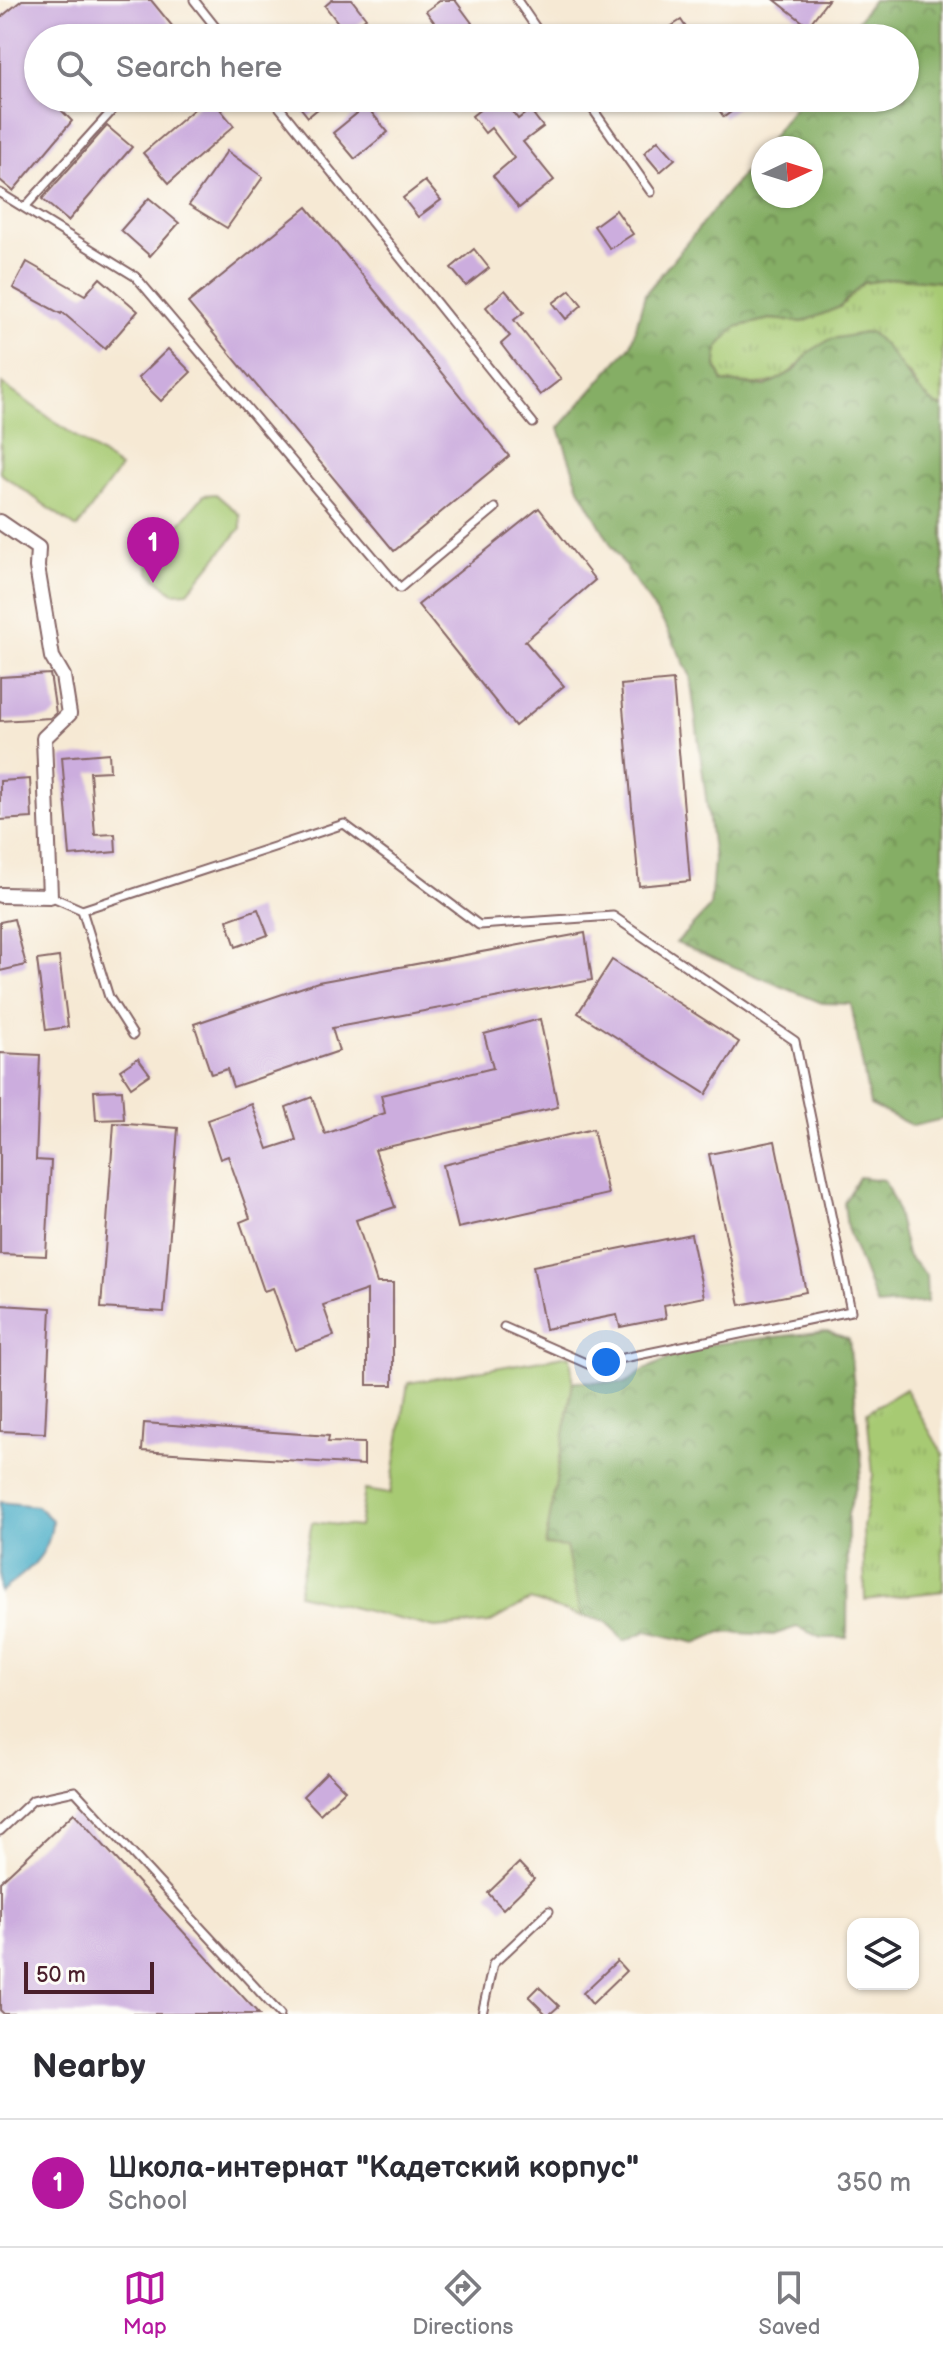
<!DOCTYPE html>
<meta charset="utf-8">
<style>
:root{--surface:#fff;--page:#f7f7f7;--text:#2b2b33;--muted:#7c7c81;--line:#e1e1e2;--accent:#b5179e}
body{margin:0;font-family:"Balsamiq Sans",sans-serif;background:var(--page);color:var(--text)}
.controls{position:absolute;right:24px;bottom:24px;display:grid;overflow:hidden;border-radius:16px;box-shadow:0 2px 6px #0004}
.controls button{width:72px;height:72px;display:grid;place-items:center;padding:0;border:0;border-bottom:2px solid var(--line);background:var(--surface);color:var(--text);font:40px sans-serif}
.compass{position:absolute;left:751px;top:136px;width:72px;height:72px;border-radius:50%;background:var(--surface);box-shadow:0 2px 6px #0004;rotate:86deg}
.scale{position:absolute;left:24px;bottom:20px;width:130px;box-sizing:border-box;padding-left:8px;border:4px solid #4a1f2b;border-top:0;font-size:22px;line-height:28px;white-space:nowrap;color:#4a1f2b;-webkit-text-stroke:6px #fdfcf7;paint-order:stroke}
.you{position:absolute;left:606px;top:1362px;width:28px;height:28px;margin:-20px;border:6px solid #fff;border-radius:50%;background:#1a73e8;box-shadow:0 0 0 12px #1a73e833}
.badge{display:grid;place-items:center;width:52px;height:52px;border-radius:50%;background:var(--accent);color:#fff;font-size:26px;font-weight:700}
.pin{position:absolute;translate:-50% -66px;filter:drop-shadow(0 2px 4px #0008)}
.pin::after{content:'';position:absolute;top:42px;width:28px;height:24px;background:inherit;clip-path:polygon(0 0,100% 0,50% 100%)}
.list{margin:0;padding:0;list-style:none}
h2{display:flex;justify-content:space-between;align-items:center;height:104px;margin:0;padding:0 32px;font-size:34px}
h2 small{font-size:26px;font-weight:400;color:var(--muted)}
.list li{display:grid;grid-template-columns:52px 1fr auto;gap:24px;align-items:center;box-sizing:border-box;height:128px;padding:0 32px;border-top:2px solid var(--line)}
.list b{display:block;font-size:30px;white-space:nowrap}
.list p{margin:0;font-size:26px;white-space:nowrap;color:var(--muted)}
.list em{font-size:26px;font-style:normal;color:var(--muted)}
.icon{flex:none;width:44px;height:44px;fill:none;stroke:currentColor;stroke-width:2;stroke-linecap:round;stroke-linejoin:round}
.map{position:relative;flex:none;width:943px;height:2014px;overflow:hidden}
.search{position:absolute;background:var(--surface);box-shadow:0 2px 6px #0004;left:24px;right:24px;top:24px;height:88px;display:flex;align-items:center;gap:20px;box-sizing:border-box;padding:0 28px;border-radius:44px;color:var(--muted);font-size:30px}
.sheet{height:232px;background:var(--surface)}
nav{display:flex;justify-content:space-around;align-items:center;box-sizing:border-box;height:112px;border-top:2px solid var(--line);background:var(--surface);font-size:22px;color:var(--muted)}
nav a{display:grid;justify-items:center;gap:4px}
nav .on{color:var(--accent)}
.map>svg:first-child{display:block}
</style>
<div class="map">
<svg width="943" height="2014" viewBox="0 0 943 2014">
<defs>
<pattern id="grass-tufts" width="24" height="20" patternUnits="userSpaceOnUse" patternTransform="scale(2)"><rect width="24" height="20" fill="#a7ca73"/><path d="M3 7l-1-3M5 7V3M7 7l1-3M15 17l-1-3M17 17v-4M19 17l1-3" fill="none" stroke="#91ad64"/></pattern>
<pattern id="forest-crowns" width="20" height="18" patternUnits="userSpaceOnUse" patternTransform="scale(2)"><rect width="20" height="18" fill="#85ae65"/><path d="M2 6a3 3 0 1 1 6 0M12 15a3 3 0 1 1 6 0" fill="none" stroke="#6f8d53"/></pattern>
</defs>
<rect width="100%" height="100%" fill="#fdfcf7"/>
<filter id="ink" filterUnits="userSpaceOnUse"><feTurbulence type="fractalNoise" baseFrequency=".0125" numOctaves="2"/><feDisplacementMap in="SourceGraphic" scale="16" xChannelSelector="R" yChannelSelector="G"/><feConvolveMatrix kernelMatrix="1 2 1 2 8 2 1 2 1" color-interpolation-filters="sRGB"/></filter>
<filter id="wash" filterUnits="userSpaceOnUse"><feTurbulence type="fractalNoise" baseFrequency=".006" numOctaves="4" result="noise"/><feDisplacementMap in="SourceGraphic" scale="32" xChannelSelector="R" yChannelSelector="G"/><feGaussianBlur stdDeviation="1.8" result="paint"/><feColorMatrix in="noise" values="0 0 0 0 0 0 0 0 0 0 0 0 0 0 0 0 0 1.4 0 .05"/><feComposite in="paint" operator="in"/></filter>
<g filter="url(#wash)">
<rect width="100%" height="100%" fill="#f6e9d4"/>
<g fill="url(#grass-tufts)" stroke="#78744f" stroke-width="2">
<path d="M 899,278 L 943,282 L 943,408 L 925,399 L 909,374 L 809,352 C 782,388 764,386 723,382 L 716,366 L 717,348 L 736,327 L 770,319 L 803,322 L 840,307 L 863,283 Z"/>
<polygon points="905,1389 943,1454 943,1591 865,1600 863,1526 873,1475 867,1412"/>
</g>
<g fill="url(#forest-crowns)" stroke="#686648" stroke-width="2">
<path d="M 873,0 L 943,0 L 943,282 L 899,278 L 863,283 L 840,307 L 803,322 L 770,319 L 736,327 L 717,348 L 716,366 L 723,382 L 766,386 L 795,370 L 809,352 L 831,339 L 870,332 C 899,354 911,393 943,408 L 943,1119 L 913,1126 L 870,1105 L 851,1004 L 822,1003 L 676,943 L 710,907 L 714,859 L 690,675 L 665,625 L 614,550 L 579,488 L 559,428 L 631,345 L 645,294 L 763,149 L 763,196 L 811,196 L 811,148 L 764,148 L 801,98 L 905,98 L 905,38 L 845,38 Z"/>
<polygon points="859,1177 884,1180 895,1204 907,1255 926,1275 927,1302 877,1306 847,1228 844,1203"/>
<polygon points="827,1331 849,1339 862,1466 848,1514 847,1638 822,1638 797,1627 773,1635 721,1632 696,1643 647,1631 624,1641 606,1621 581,1616 566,1548 545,1545 573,1381 625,1383 646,1369 696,1346"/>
</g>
<g fill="#a7ca73" stroke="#78744f" stroke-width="2">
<polygon points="2,384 120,468 77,528 0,473"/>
<polygon points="216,494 240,515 241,528 188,592 173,593 149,572 150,559 204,495"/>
<polygon points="570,1355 573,1381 545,1545 566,1547 581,1616 530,1600 489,1623 435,1628 298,1594 312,1522 359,1527 365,1490 390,1494 408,1383"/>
</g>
<path fill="#48adc7" stroke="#496679" stroke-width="2" d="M 0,1502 L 37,1506 L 52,1520 C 51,1556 27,1572 0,1592 Z"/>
<g id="blocks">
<g fill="#ccadde">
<polygon points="22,0 151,0 182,38 38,38 38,98 73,98 62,111 72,121 13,191 0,180 0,18"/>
<polygon points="332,0 352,0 366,18 346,33 325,6"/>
<polygon points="441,0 455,0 472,23 452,38 446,38 426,11"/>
<polygon points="775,0 828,0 808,26"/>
<polygon points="681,20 693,38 653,38"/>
<polygon points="207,98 211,98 234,126 169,183 143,153"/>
<polygon points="293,98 331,98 308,117"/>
<polygon points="495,98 502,98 518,119 530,110 543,127 523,142 554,180 519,208 493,176 514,158 491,128 485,133 472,116"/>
<polygon points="710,98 750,98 724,117"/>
<polygon points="366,106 388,132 355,159 333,133"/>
<polygon points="107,126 132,147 68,221 42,199"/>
<polygon points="658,140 675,159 660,172 644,153"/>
<polygon points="227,151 263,177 227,228 189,205"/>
<polygon points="425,181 441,200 418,217 403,198"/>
<polygon points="149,198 179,223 150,256 121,230"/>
<polygon points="307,207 509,456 394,551 188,303"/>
<polygon points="616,210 633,234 610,249 594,226"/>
<polygon points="474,249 489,268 466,286 451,268"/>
<polygon points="27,262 85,295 100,278 138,311 105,349 62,312 61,314 13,288"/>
<polygon points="505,290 524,312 514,320 561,379 540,395 501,344 510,336 486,307"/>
<polygon points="570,290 582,305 566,319 553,303"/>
<polygon points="168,349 191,372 161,401 138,378"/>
<polygon points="539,508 595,580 525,641 564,686 515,726 418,605"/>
<polygon points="50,674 56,713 50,718 0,721 0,677"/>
<polygon points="673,680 690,881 639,886 621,685"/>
<polygon points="109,753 110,771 90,772 95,835 115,834 116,852 70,856 62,757"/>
<polygon points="30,779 32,818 0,820 0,781"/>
<polygon points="258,909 268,935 236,947 227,920"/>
<polygon points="14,919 26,965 0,971 0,922"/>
<polygon points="585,933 592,980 332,1028 339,1051 233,1087 227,1069 211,1074 194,1024 318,982"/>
<polygon points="59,957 68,1027 46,1030 37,960"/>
<polygon points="612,960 739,1042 706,1094 578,1013"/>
<polygon points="540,1019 558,1107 375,1150 395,1207 356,1220 377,1283 393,1283 393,1385 367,1385 367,1290 323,1305 334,1336 295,1350 273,1288 264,1291 240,1222 250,1218 228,1156 220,1159 207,1120 252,1104 268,1149 296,1140 286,1107 312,1097 325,1134 385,1113 381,1095 493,1068 484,1034"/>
<polygon points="0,1053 40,1055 36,1160 51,1161 46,1256 0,1254"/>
<polygon points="138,1058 150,1074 131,1087 120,1070"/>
<polygon points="122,1090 124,1119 96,1120 94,1091"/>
<polygon points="114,1123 178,1128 164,1312 101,1308"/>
<polygon points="593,1129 608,1194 458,1228 443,1165"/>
<polygon points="775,1141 806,1292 740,1305 709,1154"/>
<polygon points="691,1234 704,1297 664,1305 666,1318 620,1327 617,1315 545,1329 533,1266"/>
<polygon points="0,1305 51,1308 45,1433 0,1431"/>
<polygon points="144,1423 329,1436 328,1442 364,1443 364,1465 142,1451"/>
<polygon points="327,1772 345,1790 320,1814 303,1796"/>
<polygon points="74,1813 259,2014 4,2014 0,2010 0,1882"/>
<polygon points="519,1863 534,1879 503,1909 488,1893"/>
<polygon points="617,1961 626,1971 592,2004 583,1993"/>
<polygon points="539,1987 559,2006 550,2014 546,2014 529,1997"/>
</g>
</g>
</g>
<g filter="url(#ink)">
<use href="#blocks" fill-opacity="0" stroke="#866666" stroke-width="2"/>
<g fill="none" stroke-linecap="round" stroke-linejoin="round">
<defs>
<g id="lane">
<polyline points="194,0 224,38"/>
<polyline points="517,0 543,38"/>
<polyline points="272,98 533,423"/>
<polyline points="585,98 651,192"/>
<polyline points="0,193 136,277 400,588 495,508"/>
<polyline points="25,207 110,113"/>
<polyline points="50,896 82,910 109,997 133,1035"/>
<polyline points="82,910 344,824 479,925 613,916 795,1041 851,1311 590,1365 504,1327"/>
<polyline points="0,1831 33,1800 75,1791 280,2014"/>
<polyline points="482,2014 493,1964 549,1911"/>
</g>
<polyline id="street" points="0,522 38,548 37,567 52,657 63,676 69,714 44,738 50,896 0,895"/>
</defs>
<use href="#lane" stroke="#866666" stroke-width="11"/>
<use href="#street" stroke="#866666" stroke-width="18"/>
<use href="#lane" stroke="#fff" stroke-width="7"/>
<use href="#street" stroke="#fff" stroke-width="14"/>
</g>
</g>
</svg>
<div class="controls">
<button><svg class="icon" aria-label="layers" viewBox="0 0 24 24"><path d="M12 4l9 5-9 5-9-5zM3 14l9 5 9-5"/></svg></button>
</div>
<svg class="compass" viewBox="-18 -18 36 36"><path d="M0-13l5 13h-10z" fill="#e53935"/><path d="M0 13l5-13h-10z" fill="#7c7c81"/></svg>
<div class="scale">50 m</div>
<div class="you"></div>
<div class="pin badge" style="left:153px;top:583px">1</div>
<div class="search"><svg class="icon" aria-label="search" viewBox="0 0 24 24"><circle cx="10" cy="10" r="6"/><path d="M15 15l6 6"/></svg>Search here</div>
</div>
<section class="sheet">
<h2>Nearby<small></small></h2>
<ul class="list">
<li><span class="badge">1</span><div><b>Школа-интернат &quot;Кадетский корпус&quot;</b><p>School</p></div><em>350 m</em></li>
</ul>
</section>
<nav>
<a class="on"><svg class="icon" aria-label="map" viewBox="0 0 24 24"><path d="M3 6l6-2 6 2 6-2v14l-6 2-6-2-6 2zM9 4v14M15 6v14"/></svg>Map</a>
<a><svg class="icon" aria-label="directions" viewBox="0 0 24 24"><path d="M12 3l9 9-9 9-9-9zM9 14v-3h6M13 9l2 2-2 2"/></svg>Directions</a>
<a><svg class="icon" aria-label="saved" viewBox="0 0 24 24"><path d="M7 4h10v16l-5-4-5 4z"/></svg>Saved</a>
</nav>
